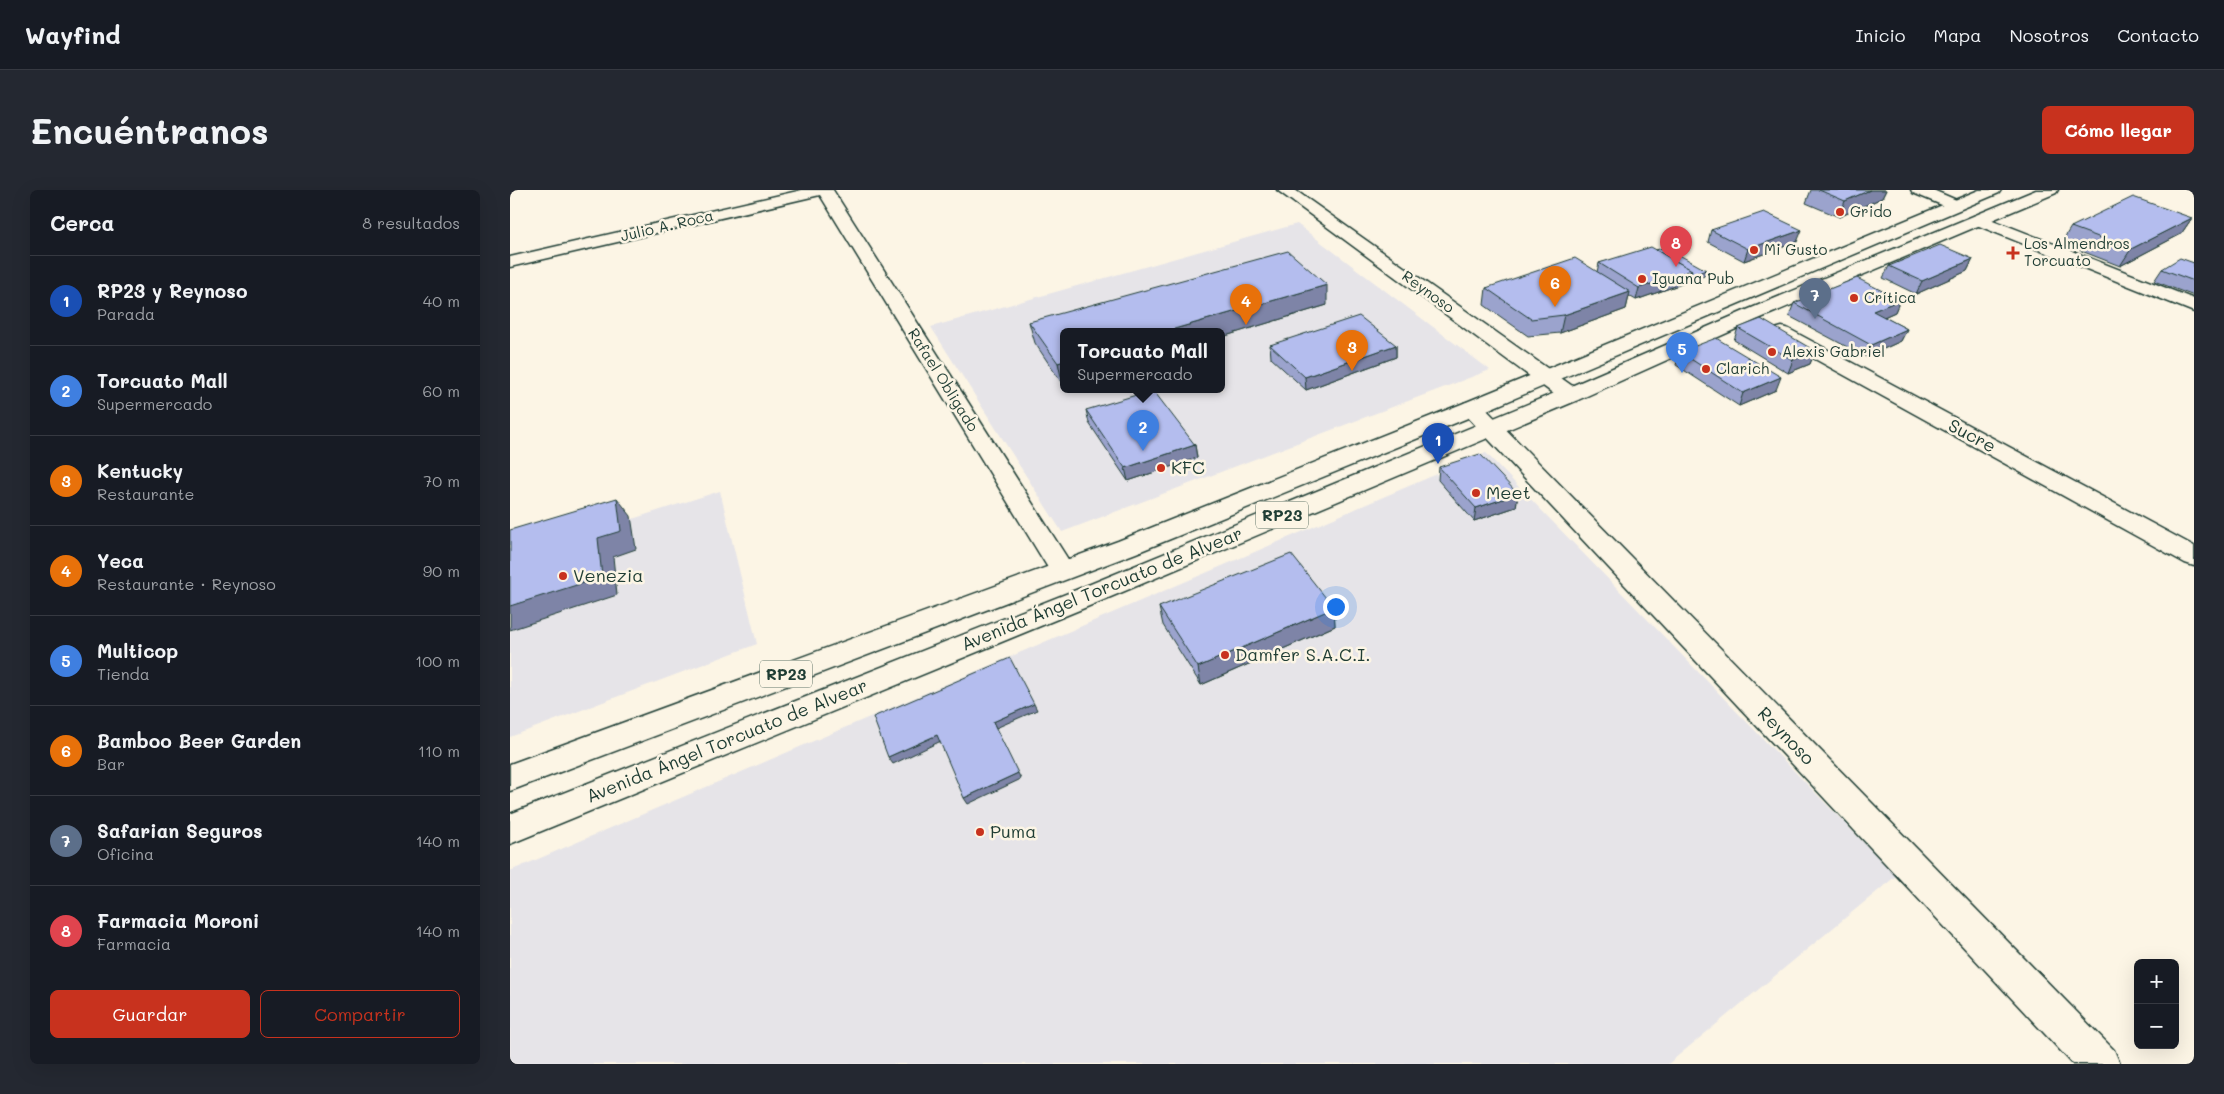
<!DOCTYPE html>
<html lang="es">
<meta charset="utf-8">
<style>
:root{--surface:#171b24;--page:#242831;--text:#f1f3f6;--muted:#9ea1a6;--line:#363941;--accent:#c8321e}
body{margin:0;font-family:Mali,sans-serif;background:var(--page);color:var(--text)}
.controls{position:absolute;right:15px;bottom:15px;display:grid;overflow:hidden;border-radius:8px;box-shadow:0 5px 20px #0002}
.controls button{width:45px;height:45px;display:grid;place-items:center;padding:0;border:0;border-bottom:1px solid var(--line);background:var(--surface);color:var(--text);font:25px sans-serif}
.you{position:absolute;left:825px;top:416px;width:18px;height:18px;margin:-12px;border:4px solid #fff;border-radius:50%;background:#1a73e8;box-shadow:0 0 0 8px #1a73e833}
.badge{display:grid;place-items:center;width:32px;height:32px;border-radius:50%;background:var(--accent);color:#fff;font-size:16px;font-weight:700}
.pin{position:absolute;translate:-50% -41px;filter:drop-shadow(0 1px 2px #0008)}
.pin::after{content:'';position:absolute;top:26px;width:18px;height:15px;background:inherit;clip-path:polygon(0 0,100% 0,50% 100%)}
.popup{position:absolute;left:550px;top:138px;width:165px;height:65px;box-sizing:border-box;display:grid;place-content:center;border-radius:8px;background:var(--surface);filter:drop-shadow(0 1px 4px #0005);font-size:16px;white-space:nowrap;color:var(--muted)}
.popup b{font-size:19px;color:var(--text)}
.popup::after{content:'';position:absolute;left:50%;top:100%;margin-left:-10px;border:10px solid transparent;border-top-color:var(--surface)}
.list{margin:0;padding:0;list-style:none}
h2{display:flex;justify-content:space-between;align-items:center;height:65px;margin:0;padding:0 20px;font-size:21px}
h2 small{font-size:16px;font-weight:400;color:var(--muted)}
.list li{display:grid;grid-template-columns:32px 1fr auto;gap:15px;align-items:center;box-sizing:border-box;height:90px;padding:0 20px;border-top:1px solid var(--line)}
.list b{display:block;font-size:19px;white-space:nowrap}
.list p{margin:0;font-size:16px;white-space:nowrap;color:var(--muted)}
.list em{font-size:16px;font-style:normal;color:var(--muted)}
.actions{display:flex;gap:10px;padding:15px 20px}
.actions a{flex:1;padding:11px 0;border:1px solid var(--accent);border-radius:8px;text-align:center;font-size:18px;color:var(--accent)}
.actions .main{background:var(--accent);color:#fff}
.map{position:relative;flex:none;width:1684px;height:874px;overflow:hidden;border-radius:8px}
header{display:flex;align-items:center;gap:30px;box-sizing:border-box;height:70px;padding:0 25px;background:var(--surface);border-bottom:1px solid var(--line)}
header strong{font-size:24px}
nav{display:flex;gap:28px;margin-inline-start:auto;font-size:18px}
.intro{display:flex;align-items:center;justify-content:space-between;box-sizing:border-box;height:120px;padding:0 30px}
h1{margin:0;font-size:35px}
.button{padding:12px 22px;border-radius:8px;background:var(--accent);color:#fff;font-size:18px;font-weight:700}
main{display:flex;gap:30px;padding:0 30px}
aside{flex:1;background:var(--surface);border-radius:8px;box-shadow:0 5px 20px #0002}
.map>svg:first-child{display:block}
</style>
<header>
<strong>Wayfind</strong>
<nav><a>Inicio</a><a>Mapa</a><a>Nosotros</a><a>Contacto</a></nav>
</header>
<div class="intro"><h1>Encuéntranos</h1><a class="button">Cómo llegar</a></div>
<main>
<aside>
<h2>Cerca<small>8 resultados</small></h2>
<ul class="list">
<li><span class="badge" style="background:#1a4fb4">1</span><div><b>RP23 y Reynoso</b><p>Parada</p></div><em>40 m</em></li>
<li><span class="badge" style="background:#3f7fe0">2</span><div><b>Torcuato Mall</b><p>Supermercado</p></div><em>60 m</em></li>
<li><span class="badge" style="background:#e8710a">3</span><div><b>Kentucky</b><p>Restaurante</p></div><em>70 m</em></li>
<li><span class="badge" style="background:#e8710a">4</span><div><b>Yeca</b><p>Restaurante · Reynoso</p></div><em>90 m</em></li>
<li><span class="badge" style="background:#3f7fe0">5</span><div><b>Multicop</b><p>Tienda</p></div><em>100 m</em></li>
<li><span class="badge" style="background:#e8710a">6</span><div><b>Bamboo Beer Garden</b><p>Bar</p></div><em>110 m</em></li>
<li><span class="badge" style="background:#5c6f8a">7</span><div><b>Safarian Seguros</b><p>Oficina</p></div><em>140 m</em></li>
<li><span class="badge" style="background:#e0444e">8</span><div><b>Farmacia Moroni</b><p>Farmacia</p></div><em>140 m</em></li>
</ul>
<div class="actions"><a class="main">Guardar</a><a>Compartir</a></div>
</aside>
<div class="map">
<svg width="1684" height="874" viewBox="0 0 1684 874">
<rect width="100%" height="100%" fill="#fcf5e5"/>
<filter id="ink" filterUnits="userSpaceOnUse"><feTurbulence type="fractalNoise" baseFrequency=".02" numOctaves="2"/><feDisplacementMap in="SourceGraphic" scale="10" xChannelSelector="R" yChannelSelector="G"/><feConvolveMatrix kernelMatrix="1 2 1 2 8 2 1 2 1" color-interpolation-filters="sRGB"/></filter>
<g filter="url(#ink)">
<g fill="#e6e4e8" fill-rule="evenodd">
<path d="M 787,34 L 980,180 L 552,342 L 421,137 ZM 554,142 L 712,142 L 712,200 L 554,200 Z"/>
<polygon points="976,263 1386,686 1158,874 0,874 0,681"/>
<polygon points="210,301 247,454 0,547 0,368"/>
</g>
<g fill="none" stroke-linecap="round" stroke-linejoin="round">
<defs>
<g id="minor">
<polygon points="292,0 323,0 561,374 565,380 561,386 552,389 543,386 310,5 0,77 0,67"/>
<polygon points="767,0 785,0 1068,200 1071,205 1068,210 1060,211 1052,210"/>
<polygon points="1401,0 1423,0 1451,12 1453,15 1451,18 1439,18 1403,3"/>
<polygon points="1470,25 1684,109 1684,122 1464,34 1462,30 1464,26"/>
<polygon points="1272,137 1279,139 1684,356 1684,376 1675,373 1265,147 1262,143 1265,139"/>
<polygon points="962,211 970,213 1604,860 1610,874 1563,874 954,223 951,218 954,213"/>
</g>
<g id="primary">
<polygon points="1469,0 1491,0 1489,3 970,223 626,363 0,601 0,574 608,351 954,213"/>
<polygon points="1526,0 1548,0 1546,3 1246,130 1068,210 584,414 0,654 0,624 566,400 1052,200 1232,122"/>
</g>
</defs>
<use href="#minor" stroke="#1f3d34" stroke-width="3"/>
<use href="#primary" stroke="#1f3d34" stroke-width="3"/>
<use href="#minor" fill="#fcf5e5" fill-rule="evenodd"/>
<use href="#primary" fill="#fcf5e5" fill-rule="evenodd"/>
</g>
<g fill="#9ba3cd" stroke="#1f3d34">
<polygon points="1301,0 1376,0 1372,8 1329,27 1296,13"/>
<polygon points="1682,28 1671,44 1610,76 1551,53 1561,37"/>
<polygon points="1201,40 1287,52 1234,71 1198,52"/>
<polygon points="1146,60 1196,80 1194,86 1126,110 1119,106 1116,119 1050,143 1018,146 974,115 976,98 1087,82 1089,73"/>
<polygon points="1463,69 1457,81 1406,104 1373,88 1379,76"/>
<polygon points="1684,73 1684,106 1644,91 1652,79"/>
<polygon points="1390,110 1385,122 1374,127 1397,139 1391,151 1356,167 1279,126 1284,113"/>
<polygon points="817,115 553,195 525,153 519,132"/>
<polygon points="1228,138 1305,161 1300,174 1278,183 1224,150"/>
<polygon points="760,155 886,155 886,167 796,200 761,168"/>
<polygon points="1170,162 1266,200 1229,216 1166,175"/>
<polygon points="576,220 685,255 687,268 618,291 579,233"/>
<polygon points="929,277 1008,304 1006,317 964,331 928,290"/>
<polygon points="649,417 824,418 825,436 691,495 653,435"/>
</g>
<g fill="#7e84a7" stroke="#1f3d34">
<polygon points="1360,0 1376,0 1372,8 1329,27 1335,11"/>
<polygon points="1682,28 1671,44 1610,76 1621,59"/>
<polygon points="1292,40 1287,52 1234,71 1238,59"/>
<polygon points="1463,69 1457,81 1406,104 1412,91"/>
<polygon points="1182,80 1196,80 1194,86 1126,110 1129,98"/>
<polygon points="817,95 817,115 712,147 712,142 654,142"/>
<polygon points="1120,102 1116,119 1050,143 1054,125"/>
<polygon points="1390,110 1385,122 1358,134 1363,121"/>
<polygon points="1397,139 1391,151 1356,167 1361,155"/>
<polygon points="886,155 886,167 796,200 795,187"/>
<polygon points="1305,161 1300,174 1278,183 1283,170"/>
<polygon points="554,171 554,194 553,195 548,173"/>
<polygon points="1271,187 1266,200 1229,216 1233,203"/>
<polygon points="685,255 687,268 618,291 615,278"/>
<polygon points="1008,304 1006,317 964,331 966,318"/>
<polygon points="107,308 121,326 126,359 103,367 107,405 0,440 0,416 88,348"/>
<polygon points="824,418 825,436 691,495 688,477"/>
<polygon points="524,514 527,520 486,538 483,532"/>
<polygon points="427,545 431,551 383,574 378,567"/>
<polygon points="508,583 511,589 458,614 454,608"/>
</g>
<g fill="#b4bdee" stroke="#1f3d34">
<polygon points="1309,0 1360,0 1335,11"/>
<polygon points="1623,7 1682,28 1621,59 1561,37"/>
<polygon points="1254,22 1292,40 1238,59 1201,40"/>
<polygon points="1430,55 1463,69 1412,91 1379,76"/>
<polygon points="1141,57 1182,80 1129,98 1089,73"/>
<polygon points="1155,57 1196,80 1180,86 1182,80 1146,60"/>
<polygon points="778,61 817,95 654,142 554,142 554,171 548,173 519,132"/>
<polygon points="1065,68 1120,102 1054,125 1021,129 976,98"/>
<polygon points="1670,68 1684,73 1684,91 1652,79"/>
<polygon points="1347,88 1390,110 1363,121 1397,139 1361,155 1284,113"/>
<polygon points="849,126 886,155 795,187 760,155"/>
<polygon points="1251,129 1305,161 1283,170 1228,138"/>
<polygon points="1206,148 1271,187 1233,203 1170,162"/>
<polygon points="643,200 685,255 615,278 576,220"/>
<polygon points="970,264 1008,304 966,318 929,277"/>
<polygon points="107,308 111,341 88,348 92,387 0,416 0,340"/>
<polygon points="781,364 824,418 688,477 649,417"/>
<polygon points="500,468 524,514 483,532 508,583 454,608 427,545 378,567 363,527"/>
</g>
</g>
<g fill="#c8321e" stroke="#fcf5e5" stroke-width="2">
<circle cx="1330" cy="22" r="5"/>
<circle cx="1244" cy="60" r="5"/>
<path d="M1500.5 55.5h5v5h5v5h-5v5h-5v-5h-5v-5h5z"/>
<circle cx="1132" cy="89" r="5"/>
<circle cx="1344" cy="108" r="5"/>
<circle cx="1262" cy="162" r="5"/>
<circle cx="1196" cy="179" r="5"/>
<circle cx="651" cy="278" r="5"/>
<circle cx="966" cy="303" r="5"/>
<circle cx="53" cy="386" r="5"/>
<circle cx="715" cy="465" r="5"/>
<circle cx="470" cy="642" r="5"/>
</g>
<g text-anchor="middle" stroke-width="5" stroke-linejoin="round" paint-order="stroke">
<g font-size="15" fill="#1f3d34" stroke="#fcf5e5" text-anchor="start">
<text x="1340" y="27">Grido</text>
<text x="1514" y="59">Los Almendros<tspan x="1514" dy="17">Torcuato</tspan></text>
<text x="1254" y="65">Mi Gusto</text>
<text x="1142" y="94">Iguana Pub</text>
<text x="1354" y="113">Crítica</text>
<text x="1272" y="167">Alexis Gabriel</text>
<text x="1206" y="184">Clarich</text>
</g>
<g font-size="15" fill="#1f3d34" stroke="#fcf5e5">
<text transform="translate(157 36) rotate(-13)" y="5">Julio A. Roca</text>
<text transform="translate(918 102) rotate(36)" y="5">Reynoso</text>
<text transform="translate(433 190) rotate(58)" y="5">Rafael Obligado</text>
</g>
<g fill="#fcf5e5" stroke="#617469" stroke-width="1">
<rect x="746" y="311.5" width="52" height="27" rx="4"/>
<rect x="250" y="470.5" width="52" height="27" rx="4"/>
</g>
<g font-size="16" font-weight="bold" fill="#1f3d34">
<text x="772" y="331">RP23</text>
<text x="276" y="490">RP23</text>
</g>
<g font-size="18" fill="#1f3d34" stroke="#fcf5e5">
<text transform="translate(1462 246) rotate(28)" y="6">Sucre</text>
<text transform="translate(592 399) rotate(-22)" y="6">Avenida Ángel Torcuato de Alvear</text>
<text transform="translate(1276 546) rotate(46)" y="6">Reynoso</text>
<text transform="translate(217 551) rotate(-22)" y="6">Avenida Ángel Torcuato de Alvear</text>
</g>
<g font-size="18" fill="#1f3d34" stroke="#fcf5e5" text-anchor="start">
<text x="661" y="284">KFC</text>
<text x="976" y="309">Meet</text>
<text x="63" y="392">Venezia</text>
<text x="725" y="471">Damfer S.A.C.I.</text>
<text x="480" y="648">Puma</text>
</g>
</g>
</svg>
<div class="controls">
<button>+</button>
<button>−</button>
</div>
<div class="you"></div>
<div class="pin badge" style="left:928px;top:274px;background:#1a4fb4">1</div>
<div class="pin badge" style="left:633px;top:261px;background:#3f7fe0">2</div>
<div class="popup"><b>Torcuato Mall</b>Supermercado</div>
<div class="pin badge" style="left:842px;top:181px;background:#e8710a">3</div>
<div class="pin badge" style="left:736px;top:135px;background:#e8710a">4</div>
<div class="pin badge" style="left:1172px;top:183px;background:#3f7fe0">5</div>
<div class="pin badge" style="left:1045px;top:117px;background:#e8710a">6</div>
<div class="pin badge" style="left:1305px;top:129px;background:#5c6f8a">7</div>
<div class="pin badge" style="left:1166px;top:77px;background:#e0444e">8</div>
</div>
</main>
